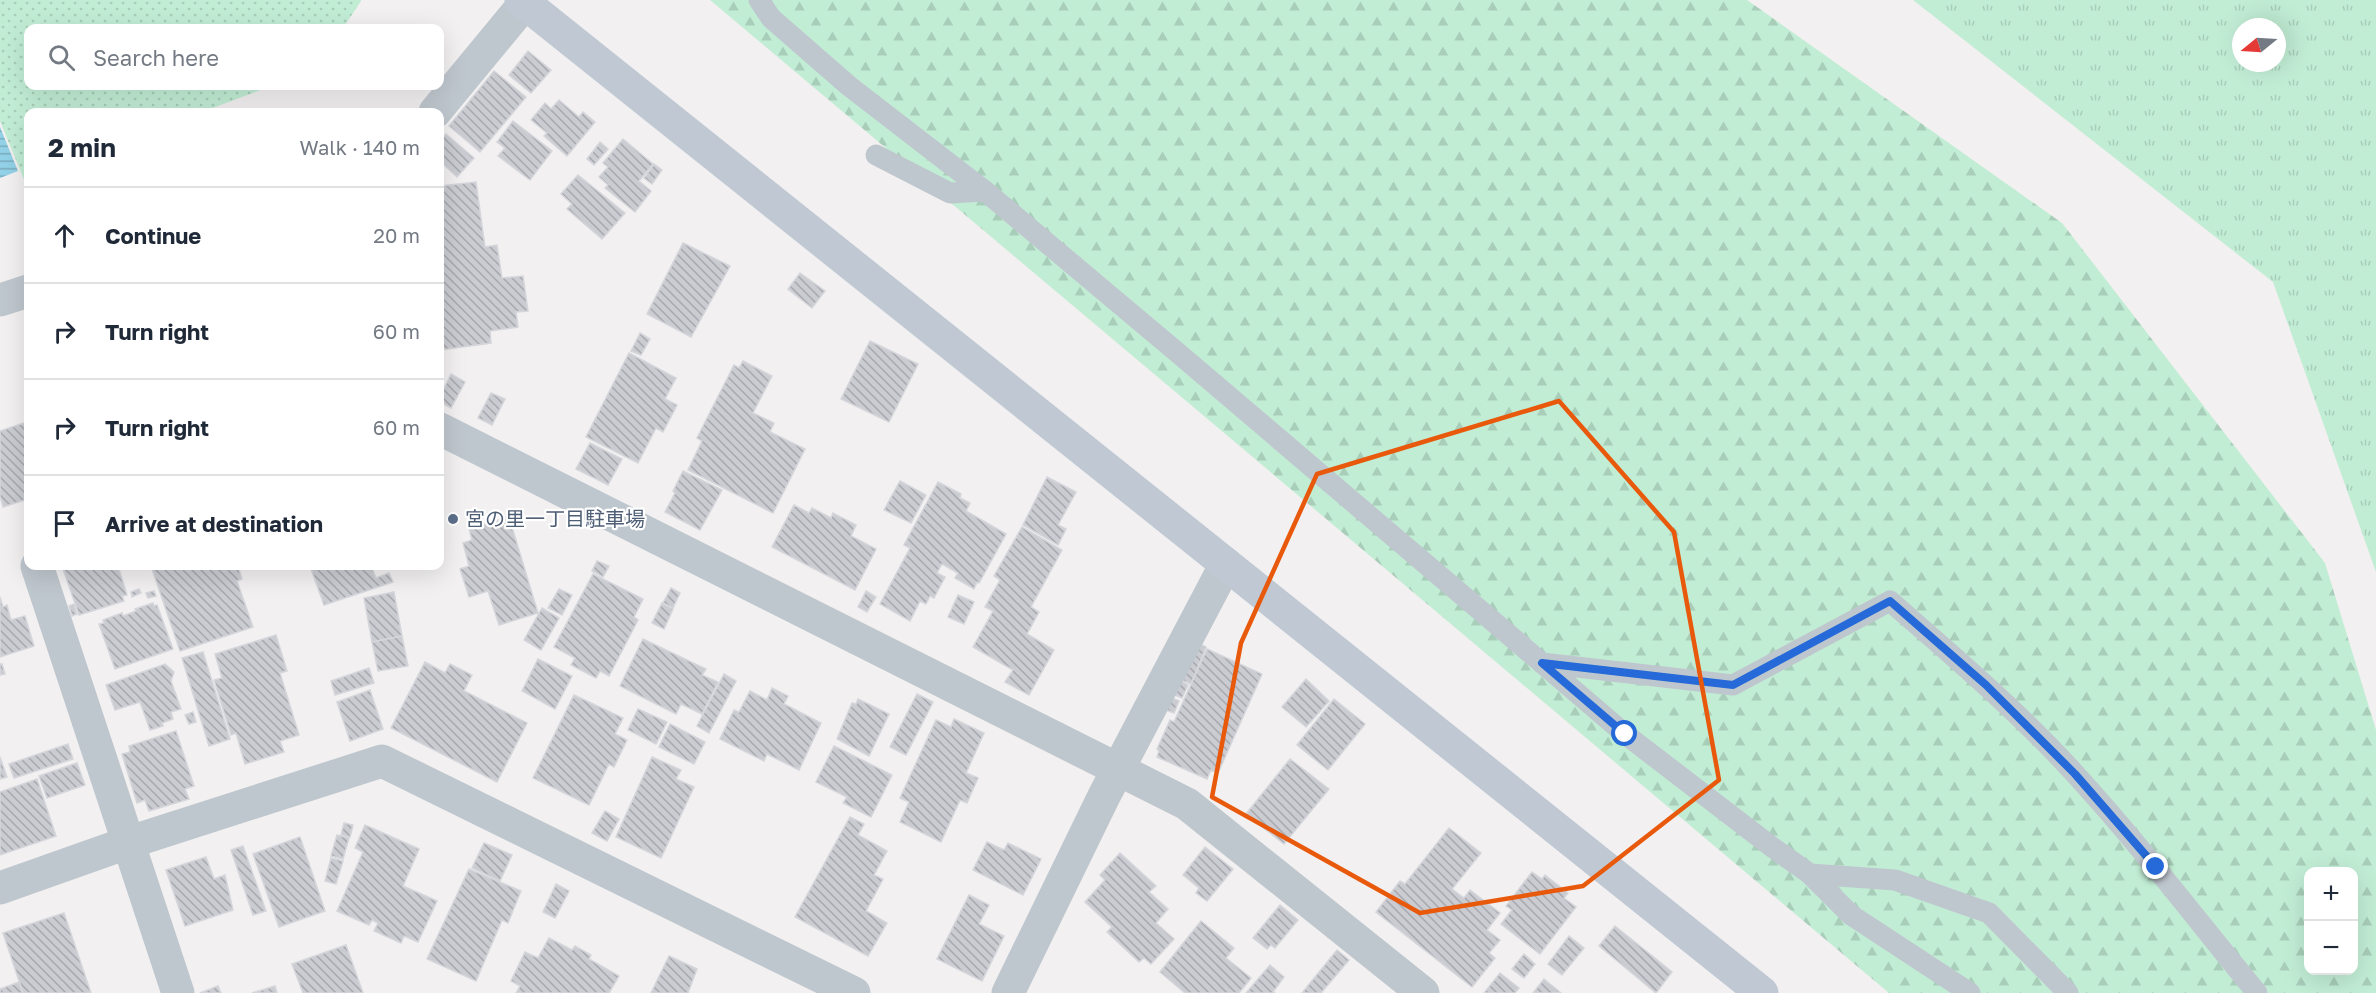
<!DOCTYPE html>
<meta charset="utf-8">
<style>
:root{--surface:#fff;--page:#f6f6f7;--text:#1f2937;--muted:#747a83;--line:#e0e1e3}
body{margin:0;font-family:"Golos Text","Noto Sans JP",sans-serif;background:var(--page);color:var(--text)}
.controls{position:absolute;right:18px;bottom:18px;display:grid;overflow:hidden;border-radius:12px;box-shadow:0 6px 24px #0002}
.controls button{width:54px;height:54px;display:grid;place-items:center;padding:0;border:0;border-bottom:2px solid var(--line);background:var(--surface);color:var(--text);font:30px sans-serif}
.compass{position:absolute;left:2232px;top:18px;width:54px;height:54px;border-radius:50%;background:var(--surface);box-shadow:0 6px 24px #0002;rotate:252deg}
.stop{position:absolute;width:18px;height:18px;margin:-14px;border:4px solid #256ad8;border-radius:50%;background:#fff}
.stop.end{background:#256ad8;border-color:#fff;box-shadow:0 2px 6px #0008}
.list{margin:0;padding:0;list-style:none}
h2{display:flex;justify-content:space-between;align-items:center;height:78px;margin:0;padding:0 24px;font-size:26px}
h2 small{font-size:20px;font-weight:400;color:var(--muted)}
.list li{display:grid;grid-template-columns:39px 1fr auto;gap:18px;align-items:center;box-sizing:border-box;height:96px;padding:0 24px;border-top:2px solid var(--line)}
.list b{display:block;font-size:22px;white-space:nowrap}
.list em{font-size:20px;font-style:normal;color:var(--muted)}
.icon{flex:none;width:33px;height:33px;fill:none;stroke:currentColor;stroke-width:2;stroke-linecap:round;stroke-linejoin:round}
.map{position:relative;flex:none;width:2376px;height:993px;overflow:hidden}
.search{position:absolute;background:var(--surface);box-shadow:0 6px 24px #0002;left:24px;top:24px;width:420px;height:66px;display:flex;align-items:center;gap:15px;box-sizing:border-box;padding:0 21px;border-radius:12px;color:var(--muted);font-size:22px}
.panel{position:absolute;background:var(--surface);box-shadow:0 6px 24px #0002;left:24px;top:108px;width:420px;height:462px;border-radius:12px}
.map>svg:first-child{display:block}
</style>
<div class="map">
<svg width="2376" height="993" viewBox="0 0 2376 993">
<defs>
<pattern id="grass-tufts" width="24" height="20" patternUnits="userSpaceOnUse" patternTransform="scale(1.5)"><rect width="24" height="20" fill="#c2edd5"/><path d="M3 7l-1-3M5 7V3M7 7l1-3M15 17l-1-3M17 17v-4M19 17l1-3" fill="none" stroke="#a8cdb9"/></pattern>
<pattern id="forest-firs" width="22" height="20" patternUnits="userSpaceOnUse" patternTransform="scale(1.5)"><rect width="22" height="20" fill="#c2edd5"/><path d="M5 1l3.5 6h-7zM16 11l3.5 6h-7z" fill="#a8cdb9"/></pattern>
<pattern id="park-dots" width="8" height="8" patternUnits="userSpaceOnUse" patternTransform="scale(1.5)"><rect width="8" height="8" fill="#c2edd5"/><path d="M2 2h.1M6 6h.1" fill="none" stroke="#a8cdb9" stroke-width="1.8" stroke-linecap="round"/></pattern>
<pattern id="water-rules" width="6" height="5" patternUnits="userSpaceOnUse" patternTransform="scale(1.5)"><rect width="6" height="5" fill="#92d1e7"/><path d="M0 2.5h6" fill="none" stroke="#79acbe"/></pattern>
<pattern id="building-back-hatch" width="6" height="6" patternUnits="userSpaceOnUse" patternTransform="scale(1.5)"><rect width="6" height="6" fill="#caccd2"/><path d="M-1 5l2 2M0 0l6 6M5-1l2 2" fill="none" stroke="#a6a8ae"/></pattern>
</defs>
<rect width="100%" height="100%" fill="#f2f0f0"/>
<path fill="url(#grass-tufts)" fill-rule="evenodd" d="M 1913,0 L 2376,0 L 2376,572 L 2273,282 ZM 2241,27 L 2277,27 L 2277,63 L 2241,63 Z"/>
<path fill="url(#forest-firs)" fill-rule="evenodd" d="M 710,0 L 1747,0 L 2062,223 L 2325,563 L 2376,730 L 2376,993 L 1889,993 ZM 2308,872 L 2354,872 L 2354,970 L 2308,970 Z"/>
<polygon fill="url(#park-dots)" points="0,0 361,0 361,1 343,28 28,28 28,86 271,86 202,112 28,112 28,181 25,182 0,121"/>
<polygon fill="url(#water-rules)" points="0,127 18,171 0,178"/>
<g fill="url(#building-back-hatch)" stroke="#d5d6db" stroke-width="1.5">
<polygon points="528,51 551,70 531,93 509,75"/>
<polygon points="494,71 526,97 480,152 449,126"/>
<polygon points="559,100 579,117 583,112 595,122 567,156 544,136 547,133 531,120 545,103 551,109"/>
<polygon points="513,121 552,151 530,180 498,156 505,148 497,142"/>
<polygon points="446,134 474,158 457,177 440,161 440,141"/>
<polygon points="623,139 653,164 639,181 651,191 635,212 605,188 608,185 599,177 608,167 603,163"/>
<polygon points="600,142 608,149 594,165 587,159"/>
<polygon points="654,164 662,170 652,184 644,178"/>
<polygon points="578,175 625,213 602,239 567,209 572,204 561,194"/>
<polygon points="476,182 485,247 497,245 502,278 523,276 528,311 516,312 518,327 490,331 491,343 441,350 440,186"/>
<polygon points="683,243 730,266 691,337 647,314"/>
<polygon points="800,273 825,291 812,308 788,289"/>
<polygon points="640,333 650,339 641,355 631,351"/>
<polygon points="870,341 918,364 889,422 841,399"/>
<polygon points="629,353 676,378 665,399 677,405 663,432 656,428 638,463 586,437"/>
<polygon points="743,361 772,376 753,413 774,423 770,432 805,449 773,513 688,470 702,441 697,438 734,365 739,368"/>
<polygon points="451,374 465,382 451,408 440,402 440,397"/>
<polygon points="491,393 505,399 492,425 478,418"/>
<polygon points="24,423 28,431 28,499 3,507 0,496 0,431"/>
<polygon points="590,443 622,459 608,485 576,469"/>
<polygon points="683,471 722,490 700,530 665,512 675,493 673,491"/>
<polygon points="1047,477 1076,492 1058,525 1066,529 1058,545 1023,525"/>
<polygon points="900,481 926,495 911,523 884,510"/>
<polygon points="938,482 961,494 960,498 970,503 966,511 1006,534 979,583 977,582 974,589 955,578 958,573 942,564 937,573 945,577 934,598 930,596 926,604 920,601 910,621 880,604 910,548 904,545"/>
<polygon points="794,505 809,513 812,508 831,518 833,513 856,525 851,536 876,549 855,590 772,547"/>
<polygon points="509,517 538,613 499,625 488,591 469,597 460,569 469,566 463,543 472,540 469,529"/>
<polygon points="1022,527 1062,550 1031,607 1039,612 1027,634 1054,650 1029,695 1005,682 1013,670 973,647 993,611 985,607 1000,580 994,576"/>
<polygon points="597,561 609,566 603,577 592,571"/>
<polygon points="62,566 118,566 127,595 122,596 124,601 79,615"/>
<polygon points="151,566 238,566 242,579 237,581 253,627 180,651"/>
<polygon points="310,566 371,566 376,578 389,573 393,582 324,605"/>
<polygon points="593,574 643,599 634,617 638,620 609,676 600,671 596,678 571,665 575,658 554,647"/>
<polygon points="671,588 680,593 673,608 663,603"/>
<polygon points="139,589 141,593 132,597 131,592"/>
<polygon points="559,589 572,595 562,615 548,608"/>
<polygon points="154,591 156,596 148,598 146,593"/>
<polygon points="866,591 876,597 867,612 858,607"/>
<polygon points="394,592 402,636 372,642 364,598"/>
<polygon points="958,595 974,602 964,624 948,617"/>
<polygon points="0,597 3,607 7,605 11,620 25,616 34,646 0,657"/>
<polygon points="153,603 154,606 157,605 173,649 115,669 99,624 104,623 103,620 122,613 123,616 136,611 135,609"/>
<polygon points="662,603 673,609 664,629 652,623"/>
<polygon points="74,604 77,614 72,616 69,606"/>
<polygon points="542,608 559,618 541,650 524,640"/>
<polygon points="276,635 287,671 280,673 299,735 280,741 284,752 245,764 236,733 231,735 214,680 222,678 215,654"/>
<polygon points="402,636 408,666 378,671 372,642"/>
<polygon points="643,639 706,669 702,675 718,682 702,714 681,704 676,714 620,686"/>
<polygon points="1198,643 1206,647 1191,684 1181,680"/>
<polygon points="1207,649 1262,674 1218,773 1211,770 1207,779 1157,757 1159,751 1157,749 1170,720 1174,722"/>
<polygon points="203,652 230,739 209,746 182,658"/>
<polygon points="538,659 572,676 555,709 522,691"/>
<polygon points="425,662 445,673 450,664 472,675 464,691 527,723 497,782 391,728"/>
<polygon points="0,664 2,664 5,674 0,675"/>
<polygon points="165,664 174,672 171,681 181,709 171,712 173,719 162,723 163,726 150,730 140,702 115,710 106,685"/>
<polygon points="369,668 374,683 335,695 331,681"/>
<polygon points="724,674 736,681 709,733 697,726"/>
<polygon points="1306,679 1329,701 1306,727 1282,707"/>
<polygon points="1181,681 1188,685 1182,698 1175,695"/>
<polygon points="772,688 788,696 784,704 821,723 799,770 767,754 764,761 720,739 734,710 739,712 750,691 767,700"/>
<polygon points="370,690 383,729 350,741 337,702"/>
<polygon points="917,694 933,702 906,755 890,747"/>
<polygon points="574,695 623,718 615,734 627,740 614,767 609,764 589,805 533,778"/>
<polygon points="1172,698 1179,701 1174,713 1166,710"/>
<polygon points="858,699 889,714 869,756 837,739 852,703 856,704"/>
<polygon points="1334,699 1365,724 1328,770 1297,745"/>
<polygon points="638,709 667,722 656,744 628,730"/>
<polygon points="193,712 196,722 189,724 185,715"/>
<polygon points="954,719 984,733 966,773 978,778 967,803 960,800 941,842 900,822 909,802 900,798 936,720 951,727"/>
<polygon points="670,724 705,742 694,764 659,747"/>
<polygon points="176,731 194,786 185,789 189,799 149,811 145,800 137,803 122,754 130,752 129,746"/>
<polygon points="68,744 73,759 14,778 9,764"/>
<polygon points="834,746 892,775 871,817 843,803 847,797 816,782"/>
<polygon points="0,757 7,777 0,779"/>
<polygon points="652,757 681,770 676,779 694,787 661,858 616,837"/>
<polygon points="1290,759 1329,789 1284,844 1246,814"/>
<polygon points="77,763 85,785 47,798 39,776"/>
<polygon points="37,779 56,836 0,855 0,792"/>
<polygon points="605,811 619,819 607,841 592,833"/>
<polygon points="850,817 864,824 858,835 887,851 874,875 883,879 866,911 887,923 868,956 795,917"/>
<polygon points="344,823 353,825 350,837 341,835"/>
<polygon points="365,825 419,849 403,886 437,901 418,942 404,936 401,943 374,931 378,923 372,920 369,925 337,911 363,852 355,848"/>
<polygon points="1449,828 1481,853 1452,889 1464,898 1470,890 1500,913 1487,930 1500,940 1489,953 1495,958 1472,987 1376,912 1400,881 1405,884"/>
<polygon points="337,835 349,838 343,859 331,856"/>
<polygon points="300,837 325,911 279,927 253,854"/>
<polygon points="987,842 1004,850 1008,843 1041,859 1023,895 973,870"/>
<polygon points="484,843 512,855 500,881 472,868"/>
<polygon points="243,846 266,911 253,915 231,850"/>
<polygon points="1205,847 1233,869 1207,901 1196,893 1199,888 1183,875"/>
<polygon points="1120,853 1156,886 1149,892 1168,909 1156,923 1174,939 1151,964 1144,958 1139,962 1107,932 1112,927 1085,902 1105,880 1100,875"/>
<polygon points="206,857 214,879 225,875 233,910 185,926 166,870"/>
<polygon points="331,858 343,861 336,884 325,881"/>
<polygon points="469,869 521,891 508,923 502,920 476,981 427,959"/>
<polygon points="1532,872 1542,879 1545,875 1568,893 1564,898 1576,907 1540,954 1501,924 1512,910 1506,906"/>
<polygon points="556,884 569,891 555,918 543,912"/>
<polygon points="969,895 989,905 979,924 1004,936 982,981 937,959"/>
<polygon points="1280,905 1298,920 1275,948 1271,945 1267,949 1253,938"/>
<polygon points="64,913 91,993 23,993 3,933"/>
<polygon points="1201,921 1234,948 1226,958 1251,978 1239,993 1185,993 1160,972"/>
<polygon points="1615,926 1672,972 1656,993 1599,946"/>
<polygon points="1569,936 1584,948 1562,975 1548,964"/>
<polygon points="549,938 572,950 575,946 591,955 589,959 619,976 609,993 516,993 520,986 511,981 525,952 538,958"/>
<polygon points="346,945 363,993 303,993 292,964"/>
<polygon points="1337,950 1349,960 1321,993 1302,993"/>
<polygon points="1524,954 1535,964 1524,978 1512,969"/>
<polygon points="669,956 697,969 688,993 651,993"/>
<polygon points="1270,965 1284,977 1273,992 1275,993 1246,993"/>
<polygon points="1500,973 1519,988 1515,993 1484,993"/>
<polygon points="1544,979 1561,993 1533,993"/>
<polygon points="19,982 23,993 0,993 0,989"/>
<polygon points="218,986 221,993 200,993"/>
<polygon points="275,986 277,993 252,993"/>
</g>
<g fill="none" stroke-linecap="round" stroke-linejoin="round">
<g stroke="#bfc7ce" stroke-width="21">
<path d="M 759,0 L 771,18 L 849,86 L 985,191 L 1178,353 L 1542,663 L 1733,685 L 1890,601 C 1954,657 2019,712 2076,775 C 2140,845 2197,920 2257,993"/>
<polyline points="876,155 950,193 985,191"/>
<polyline points="1542,663 1625,734 1772,847 1810,874 1851,915 1970,993"/>
<polyline points="1810,874 1895,880 1989,913 2068,993"/>
</g>
<g stroke="#bfc7ce" stroke-width="33">
<polyline points="435,112 525,3"/>
<polyline points="0,300 28,291"/>
<polyline points="440,429 1187,804 1423,993"/>
<polyline points="37,566 178,993"/>
<polyline points="0,888 127,843 382,761 854,993"/>
<polyline points="1008,993 1104,796 1226,564"/>
</g>
<polyline stroke="#bfc8d3" stroke-width="33" points="521,0 1762,993"/>
</g>
<g fill="none" stroke-linecap="round" stroke-linejoin="round">
<polyline stroke="#256ad8" stroke-width="8" points="1625,734 1542,663 1733,685 1890,601 1986,685 2075,774 2156,867"/>
</g>
<path fill="none" stroke="#e8590c" stroke-width="4.5" stroke-linejoin="round" d="M 1559,401 L 1674,532 L 1719,780 L 1583,886 L 1420,913 L 1212,797 L 1241,643 L 1317,474 Z"/>
<circle fill="#5c6f8a" stroke="#fff" stroke-width="2" cx="453" cy="519" r="6"/>
<g text-anchor="middle" stroke-width="4.5" stroke-linejoin="round" paint-order="stroke">
<g font-size="20" fill="#4e5e75" stroke="#fff" text-anchor="start">
<text x="465" y="526">宮の里一丁目駐車場</text>
</g>
</g>
</svg>
<div class="controls">
<button>+</button>
<button>−</button>
</div>
<svg class="compass" viewBox="-18 -18 36 36"><path d="M0-13l5 13h-10z" fill="#e53935"/><path d="M0 13l5-13h-10z" fill="#747a83"/></svg>
<div class="stop" style="left:1625px;top:734px"></div>
<div class="stop end" style="left:2156px;top:867px"></div>
<div class="search"><svg class="icon" aria-label="search" viewBox="0 0 24 24"><circle cx="10" cy="10" r="6"/><path d="M15 15l6 6"/></svg>Search here</div>
<section class="panel">
<h2>2 min<small>Walk · 140 m</small></h2>
<ul class="list">
<li><svg class="icon" aria-label="ahead" viewBox="0 0 24 24"><path d="M12 20V5M6 11l6-6 6 6"/></svg><div><b>Continue</b></div><em>20 m</em></li>
<li><svg class="icon" aria-label="right" viewBox="0 0 24 24"><path d="M7 20v-9h11M14 6l5 5-5 5"/></svg><div><b>Turn right</b></div><em>60 m</em></li>
<li><svg class="icon" aria-label="right" viewBox="0 0 24 24"><path d="M7 20v-9h11M14 6l5 5-5 5"/></svg><div><b>Turn right</b></div><em>60 m</em></li>
<li><svg class="icon" aria-label="arrive" viewBox="0 0 24 24"><path d="M6 21V4h12l-3 4 3 4H6"/></svg><div><b>Arrive at destination</b></div></li>
</ul>
</section>
</div>
